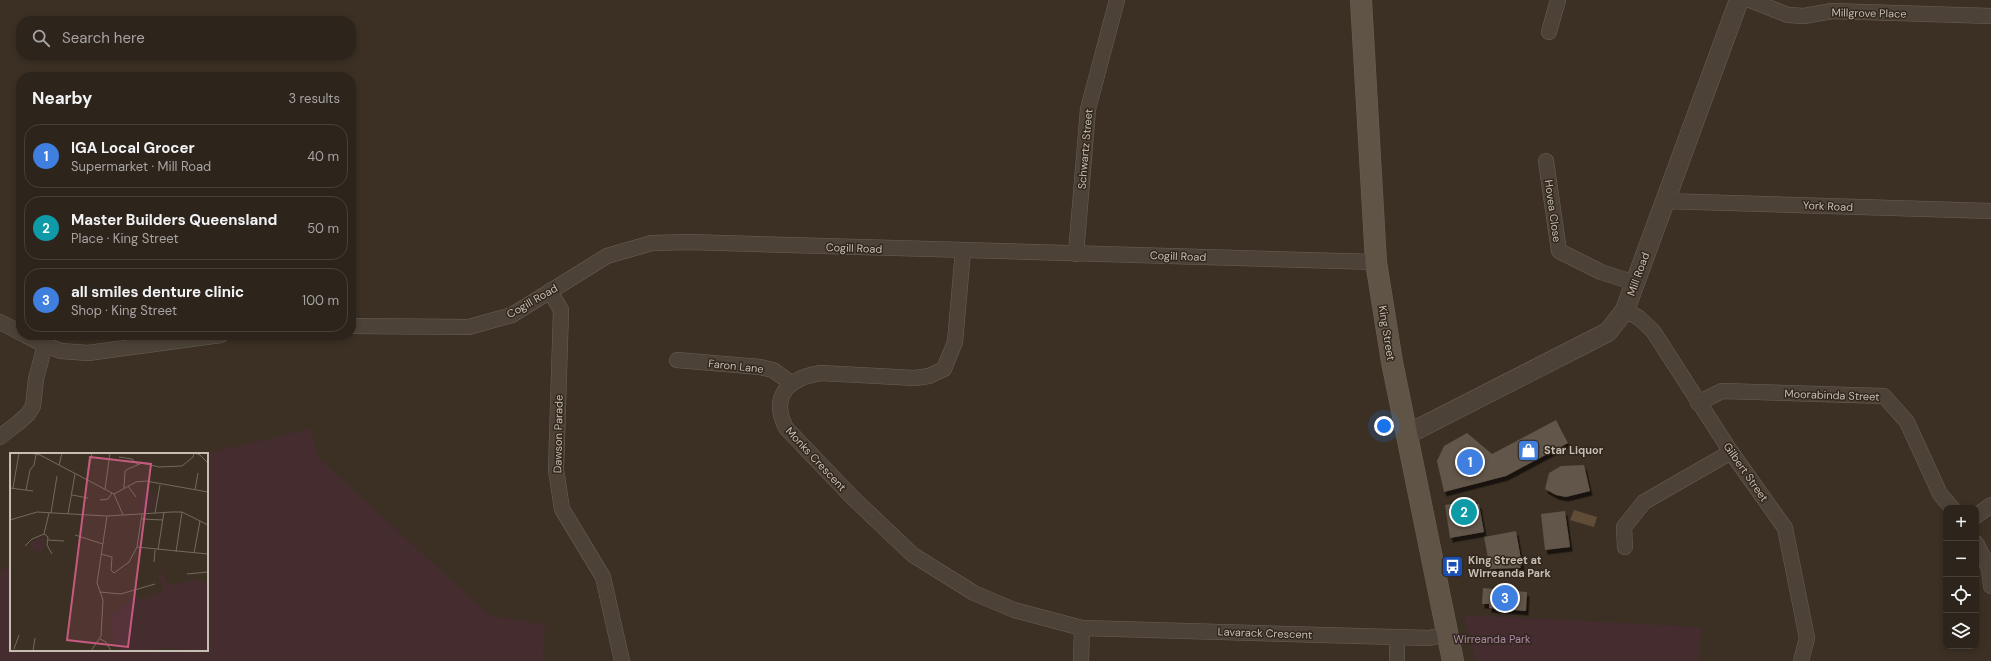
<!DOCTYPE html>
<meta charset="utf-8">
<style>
:root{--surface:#2d241b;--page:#393028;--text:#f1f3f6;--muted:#a7a4a3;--line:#48413a;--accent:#f4c38c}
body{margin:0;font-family:"DM Sans",sans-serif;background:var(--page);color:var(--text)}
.controls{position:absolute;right:12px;bottom:12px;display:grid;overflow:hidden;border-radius:8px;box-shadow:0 2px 6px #0003}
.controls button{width:36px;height:36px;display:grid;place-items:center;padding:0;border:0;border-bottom:1px solid var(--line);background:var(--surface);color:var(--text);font:20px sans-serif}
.you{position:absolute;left:1384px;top:426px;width:14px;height:14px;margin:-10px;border:3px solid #fff;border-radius:50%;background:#1a73e8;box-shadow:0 0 0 6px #1a73e833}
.badge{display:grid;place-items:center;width:26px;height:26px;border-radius:50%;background:var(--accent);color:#fff;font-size:13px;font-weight:700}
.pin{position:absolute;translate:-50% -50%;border:2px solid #fff;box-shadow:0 1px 4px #0006}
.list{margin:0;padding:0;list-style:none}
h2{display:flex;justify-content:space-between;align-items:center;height:52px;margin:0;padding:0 16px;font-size:17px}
h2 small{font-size:13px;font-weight:400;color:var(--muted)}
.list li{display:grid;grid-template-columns:26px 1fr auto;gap:12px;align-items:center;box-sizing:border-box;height:64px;margin:0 8px 8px;padding:0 8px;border:1px solid var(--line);border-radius:16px}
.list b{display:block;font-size:15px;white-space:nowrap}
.list p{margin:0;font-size:13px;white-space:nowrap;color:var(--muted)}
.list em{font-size:13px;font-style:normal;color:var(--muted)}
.icon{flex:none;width:22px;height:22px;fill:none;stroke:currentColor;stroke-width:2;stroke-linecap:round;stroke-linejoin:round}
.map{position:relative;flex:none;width:1991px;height:661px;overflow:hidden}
.search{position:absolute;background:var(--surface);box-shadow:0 2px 6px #0003;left:16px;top:16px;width:340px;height:44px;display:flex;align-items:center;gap:10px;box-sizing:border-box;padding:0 14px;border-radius:16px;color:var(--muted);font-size:15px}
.panel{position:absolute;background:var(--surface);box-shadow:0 2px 6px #0003;left:16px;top:72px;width:340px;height:268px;border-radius:16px}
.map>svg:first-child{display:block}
</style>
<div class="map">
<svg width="1991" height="661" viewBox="0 0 1991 661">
<defs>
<filter id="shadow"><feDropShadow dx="2.5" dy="4.5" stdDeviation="0" flood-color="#0009"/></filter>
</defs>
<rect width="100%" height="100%" fill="#3c3024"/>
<g fill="#442c2f">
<polygon points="310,429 319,458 489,615 545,625 543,661 0,661 0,570 11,567 11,650 207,650 207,454 204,454"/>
<polygon points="1464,615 1701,627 1699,661 1475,661"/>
</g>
<polygon fill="#604c37" points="1574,510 1597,517 1594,527 1570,520"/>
<g fill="#625548" filter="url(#shadow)">
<polygon points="1556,420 1568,443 1506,476 1444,492 1437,461 1444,446 1467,433 1492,454"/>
<polygon points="1584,465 1590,491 1566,497 1556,495 1545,489 1549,473 1561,466"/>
<polygon points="1475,500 1476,504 1479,504 1484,532 1450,538 1445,505"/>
<polygon points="1565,511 1570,547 1545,550 1541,514"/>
<polygon points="1516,531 1522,565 1520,566 1521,568 1490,569 1484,537"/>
<polygon points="1483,588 1527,592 1526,611 1489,608 1489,604 1482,604"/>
</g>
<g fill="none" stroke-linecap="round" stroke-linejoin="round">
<defs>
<g id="minor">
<polyline points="1750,0 1788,15 1804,16 1832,11 1991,16"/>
<polyline points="1549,32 1558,0"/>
<polyline points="1546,161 1559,251 1601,272 1635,283"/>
<polyline points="1664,201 1991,211"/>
<path d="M 963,251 L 955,342 L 944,369 L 929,376 L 915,378 L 821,373 C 788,378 770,396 786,428 L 852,497 L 913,555 L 974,593 L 1014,610 L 1082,628 L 1429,638 L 1447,634"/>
<polyline points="1076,254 1088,109 1117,0"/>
<polyline points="550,291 561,310 556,470 562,509 603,577 622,661"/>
<polyline points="1625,310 1639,318 1653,331 1731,452 1785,528 1807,638 1801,661"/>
<polyline points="0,322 21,333"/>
<polyline points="351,326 469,327 512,315 607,256 652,243 688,242 1376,262"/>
<polyline points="25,335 45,345 61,351 88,353 221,335"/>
<polyline points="677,360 760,367 773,370 791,383"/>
<polyline points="1698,403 1722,391 1884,396 1907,422 1940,494 1952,508"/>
<polyline points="0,437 18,423 28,414 33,406 36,379 45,345"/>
<polyline points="1976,516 1991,505"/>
<polyline points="1976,543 1989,568 1991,586"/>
<polyline points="1625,547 1624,527 1644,502 1731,452"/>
<polyline points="1081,661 1082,628"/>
<polyline points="1397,661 1397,637"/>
</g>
<polyline id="tertiary" points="1406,435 1608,332 1625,310 1739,0"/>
<polyline id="secondary" points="1361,0 1376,262 1392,362 1453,661"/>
</defs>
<use href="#minor" stroke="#6a6056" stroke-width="16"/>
<use href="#tertiary" stroke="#6a6056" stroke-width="20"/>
<use href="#secondary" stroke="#6a6056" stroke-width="22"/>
<use href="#minor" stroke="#4c4238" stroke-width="15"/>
<use href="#tertiary" stroke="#4c4238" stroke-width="19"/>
<use href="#secondary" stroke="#5f5446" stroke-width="21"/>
</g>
<defs>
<symbol id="shop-square" viewBox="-11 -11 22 22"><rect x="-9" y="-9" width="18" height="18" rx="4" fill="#3f7fe0" stroke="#31271d"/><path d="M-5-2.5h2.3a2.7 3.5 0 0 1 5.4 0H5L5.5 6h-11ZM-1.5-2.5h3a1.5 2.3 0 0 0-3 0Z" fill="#fff"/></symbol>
<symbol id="bus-square" viewBox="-11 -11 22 22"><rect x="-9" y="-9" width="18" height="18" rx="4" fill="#1a4fb4" stroke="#31271d"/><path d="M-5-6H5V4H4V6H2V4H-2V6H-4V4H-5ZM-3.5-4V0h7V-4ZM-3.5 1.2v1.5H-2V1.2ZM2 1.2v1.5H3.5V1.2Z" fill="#fff"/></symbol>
</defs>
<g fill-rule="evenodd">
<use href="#shop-square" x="1516" y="438" width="25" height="25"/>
<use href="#bus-square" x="1440" y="554" width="25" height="25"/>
</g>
<g text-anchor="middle" stroke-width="3" stroke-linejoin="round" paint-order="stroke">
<g font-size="11" fill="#c7beb3" stroke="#31271d">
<text transform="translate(1869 13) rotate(1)" y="4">Millgrove Place</text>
<text transform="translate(1085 149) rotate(-85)" y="4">Schwartz Street</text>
<text transform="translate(1828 206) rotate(2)" y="4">York Road</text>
<text transform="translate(1553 211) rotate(82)" y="4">Hovea Close</text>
<text transform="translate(854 248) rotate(2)" y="4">Cogill Road</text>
<text transform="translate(1178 256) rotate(2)" y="4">Cogill Road</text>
<text transform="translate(1638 274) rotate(-70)" y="4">Mill Road</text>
<text transform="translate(532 301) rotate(-30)" y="4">Cogill Road</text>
<text transform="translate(1387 333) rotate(81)" y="4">King Street</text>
<text transform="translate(736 366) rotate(6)" y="4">Faron Lane</text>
<text transform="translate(1832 395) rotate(2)" y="4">Moorabinda Street</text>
<text transform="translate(558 434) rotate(-89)" y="4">Dawson Parade</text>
<text transform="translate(816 459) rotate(47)" y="4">Monks Crescent</text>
<text transform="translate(1746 472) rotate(55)" y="4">Gilbert Street</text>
<text transform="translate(1265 633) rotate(2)" y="4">Lavarack Crescent</text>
</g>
<g font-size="11" font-weight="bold" fill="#c7beb3" stroke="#31271d" text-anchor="start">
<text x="1544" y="454">Star Liquor</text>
<text x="1468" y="564">King Street at<tspan x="1468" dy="13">Wirreanda Park</tspan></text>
</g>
<g font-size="11" fill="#ad89a7" stroke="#31271d">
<text x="1492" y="643">Wirreanda Park</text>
</g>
</g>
<g transform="translate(10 453)">
<rect width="198" height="198" fill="#3c3024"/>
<path d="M 134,38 L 146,40 L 143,58 L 130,59 ZM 36,84 L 32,99 L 19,97 L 22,88 ZM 151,118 L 158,132 L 184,127 L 197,130 L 198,198 L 150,195 L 146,198 L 110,198 L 102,181 L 100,163 L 119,149 L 121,144 L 134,146 L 151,138 L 154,131 L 149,128 L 148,122 Z" fill="#442c2f"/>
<path fill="none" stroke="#74695d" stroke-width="1" d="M 20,0 L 30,2 L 104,41 L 113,62M 185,0 L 190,2 L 198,10M 109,4 L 122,6 L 128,12M 49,12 L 52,0M 77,27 L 82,0M 118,33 L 126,44M 0,35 L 23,38M 3,35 L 9,0M 114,35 L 115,18 L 118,16 L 132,10 L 149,14 L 172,13 L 183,4 L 184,0M 95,36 L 100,0M 16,37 L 20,17 L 24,12 L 26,2M 185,37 L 188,20M 104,41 L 126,29 L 136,28 L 198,39M 62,42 L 78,45M 90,47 L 98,46 L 102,40M 41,60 L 47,23M 145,60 L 150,32M 58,61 L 65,21M 132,66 L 153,67M 0,67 L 27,59 L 97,63 L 162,59 L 172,59 L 198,72M 34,81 L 38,84 L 37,92 L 42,101M 65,82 L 93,91M 38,87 L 54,88M 15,93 L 22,86 L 34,81 L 39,60M 127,94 L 198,101M 148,97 L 154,59M 166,99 L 172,59M 184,100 L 190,68M 91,101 L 102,104 L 101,117 L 104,120 L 119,109 L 127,94 L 132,61M 144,109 L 145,97M 177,121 L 198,119M 90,139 L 111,141 L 145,131M 90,186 L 96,189 L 101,198M 4,196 L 9,182M 23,198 L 25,185M 81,198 L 91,183 L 93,147 L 87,130 L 97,63"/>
<path fill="#c45a7e" fill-opacity="0.15" stroke="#c45a7e" stroke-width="2" d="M 80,4 L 141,11 L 118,194 L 57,187 Z"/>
<rect width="198" height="198" fill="none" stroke="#c7beb3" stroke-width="2"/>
</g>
</svg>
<div class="controls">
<button>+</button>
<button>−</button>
<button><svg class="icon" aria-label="locate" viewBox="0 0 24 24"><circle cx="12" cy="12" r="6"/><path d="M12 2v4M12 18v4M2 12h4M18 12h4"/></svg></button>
<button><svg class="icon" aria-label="layers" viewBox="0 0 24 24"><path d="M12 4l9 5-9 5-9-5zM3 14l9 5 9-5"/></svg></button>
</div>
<div class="you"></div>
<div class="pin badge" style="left:1470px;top:462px;background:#3f7fe0">1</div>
<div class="pin badge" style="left:1464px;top:512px;background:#0f9aa8">2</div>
<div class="pin badge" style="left:1505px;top:598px;background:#3f7fe0">3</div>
<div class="search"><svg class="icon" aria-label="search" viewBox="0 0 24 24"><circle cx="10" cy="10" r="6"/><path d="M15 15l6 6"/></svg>Search here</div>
<section class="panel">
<h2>Nearby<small>3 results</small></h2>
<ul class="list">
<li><span class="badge" style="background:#3f7fe0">1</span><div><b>IGA Local Grocer</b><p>Supermarket · Mill Road</p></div><em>40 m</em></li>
<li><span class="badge" style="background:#0f9aa8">2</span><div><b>Master Builders Queensland</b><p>Place · King Street</p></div><em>50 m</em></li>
<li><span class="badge" style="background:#3f7fe0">3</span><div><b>all smiles denture clinic</b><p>Shop · King Street</p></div><em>100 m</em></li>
</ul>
</section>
</div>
